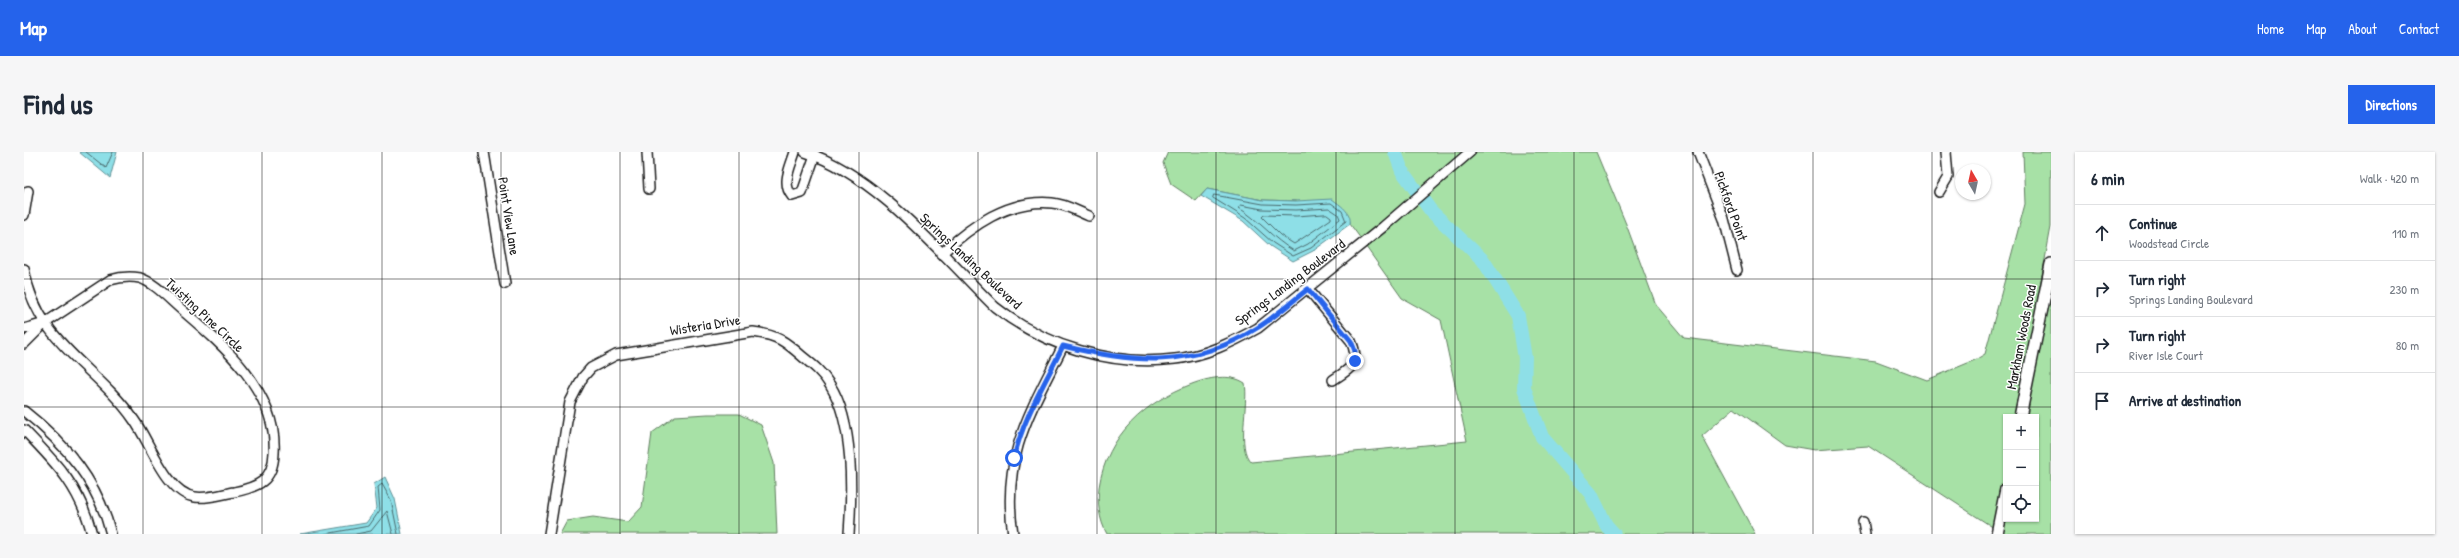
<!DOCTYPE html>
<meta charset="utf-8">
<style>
:root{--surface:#fff;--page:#f6f6f7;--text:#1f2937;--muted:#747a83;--line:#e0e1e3;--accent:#2563eb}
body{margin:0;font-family:"Patrick Hand",sans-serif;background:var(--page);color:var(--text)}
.controls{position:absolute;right:12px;bottom:12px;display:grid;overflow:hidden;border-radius:0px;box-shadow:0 1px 3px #0004}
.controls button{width:36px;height:36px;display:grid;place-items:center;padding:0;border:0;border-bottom:1px solid var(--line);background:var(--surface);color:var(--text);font:20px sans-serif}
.compass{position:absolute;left:1931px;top:12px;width:36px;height:36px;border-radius:50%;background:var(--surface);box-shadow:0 1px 3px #0004;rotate:351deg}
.stop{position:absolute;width:12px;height:12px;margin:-9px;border:3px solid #2563eb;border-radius:50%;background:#fff}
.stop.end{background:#2563eb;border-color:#fff;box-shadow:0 1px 4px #0008}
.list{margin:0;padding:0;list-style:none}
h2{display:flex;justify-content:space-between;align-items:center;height:52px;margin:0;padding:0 16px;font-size:17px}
h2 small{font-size:13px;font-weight:400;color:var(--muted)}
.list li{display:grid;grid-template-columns:26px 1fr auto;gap:12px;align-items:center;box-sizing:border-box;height:56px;padding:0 16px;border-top:1px solid var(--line)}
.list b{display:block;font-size:15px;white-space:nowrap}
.list p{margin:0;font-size:13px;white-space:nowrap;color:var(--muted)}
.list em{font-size:13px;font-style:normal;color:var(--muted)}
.icon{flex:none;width:22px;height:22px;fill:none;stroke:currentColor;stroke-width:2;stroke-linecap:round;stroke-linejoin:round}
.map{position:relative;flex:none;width:2027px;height:382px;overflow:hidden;border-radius:0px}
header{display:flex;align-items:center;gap:24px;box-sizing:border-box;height:56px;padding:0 20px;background:var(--accent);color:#fff}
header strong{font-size:19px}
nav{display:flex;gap:22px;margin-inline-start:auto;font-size:14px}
.intro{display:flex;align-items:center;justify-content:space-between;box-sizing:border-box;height:96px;padding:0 24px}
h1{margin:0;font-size:28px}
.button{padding:10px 18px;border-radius:0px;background:var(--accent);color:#fff;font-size:14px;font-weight:700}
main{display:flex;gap:24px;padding:0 24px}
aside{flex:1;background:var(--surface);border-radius:0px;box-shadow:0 1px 3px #0004}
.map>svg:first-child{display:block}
</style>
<header>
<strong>Map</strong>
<nav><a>Home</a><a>Map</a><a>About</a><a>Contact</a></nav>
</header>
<div class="intro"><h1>Find us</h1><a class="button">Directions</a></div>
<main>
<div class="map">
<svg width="2027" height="382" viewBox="0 0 2027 382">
<rect width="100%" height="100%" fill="#fff"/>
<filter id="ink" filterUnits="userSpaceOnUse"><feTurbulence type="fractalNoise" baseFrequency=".025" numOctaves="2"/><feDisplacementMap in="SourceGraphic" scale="8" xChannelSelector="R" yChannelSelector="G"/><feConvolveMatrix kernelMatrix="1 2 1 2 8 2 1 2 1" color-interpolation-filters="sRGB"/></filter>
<g filter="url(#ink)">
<g fill="#a7e1a6" stroke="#627e61">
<polygon points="1144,0 1440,0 1337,87 1326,72 1326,69 1272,49 1239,48 1183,37 1172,49 1147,32 1139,11"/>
<path d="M 1453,0 L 1572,0 L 1602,72 L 1632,153 L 1660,186 L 1852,209 L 1903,228 L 1951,208 L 1961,202 L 2001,52 L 1999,0 L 2027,0 L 2027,75 L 1992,265 L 1982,265 L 1982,317 L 1970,376 L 1844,294 L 1790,298 L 1761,293 L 1710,256 L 1678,284 L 1731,382 L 1083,382 C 1075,368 1073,350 1075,335 C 1083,283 1121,250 1168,232 C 1184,226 1206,221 1221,231 C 1225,252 1212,296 1227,310 L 1443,289 L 1417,168 L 1378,146 L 1342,95 Z"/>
<polygon points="2027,132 2027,382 1977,382 1982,358 1982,367 2012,367 2012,265 2000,265"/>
<polygon points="684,262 715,262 737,273 750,311 753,382 536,382 543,369 569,365 604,370 618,355 628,281 651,264"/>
</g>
<g fill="#8edfe7" stroke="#609196">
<polygon points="55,0 93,0 86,26"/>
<path d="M 1183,37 L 1239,48 L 1272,49 L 1308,47 C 1316,53 1328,60 1326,72 L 1289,99 L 1269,109 L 1246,94 L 1219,69 L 1177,44 Z"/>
<polygon points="361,325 371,347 378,382 276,382 342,371 353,356 350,332"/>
</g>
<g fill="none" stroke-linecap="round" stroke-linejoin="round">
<g stroke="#4a6a6d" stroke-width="1">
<polyline points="62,0 82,16 89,0"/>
<polygon points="1190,43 1239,52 1272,53 1307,51 1318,59 1322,69 1287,96 1269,104 1249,91 1221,66 1189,46"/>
<path d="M 1217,53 L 1238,57 L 1272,58 L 1305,56 L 1314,62 L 1316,67 L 1284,92 L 1270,99 C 1249,87 1235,68 1215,56 Z"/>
<polygon points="1303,62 1307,65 1307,67 1270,92 1256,83 1238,65 1240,63 1272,64"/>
<polyline points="301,382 345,374 356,358 354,335 358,332 367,348 374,382"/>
<polyline points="332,382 347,379 363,359 369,382"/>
</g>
<polyline stroke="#8edfe7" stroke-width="14" points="1371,0 1378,19 1407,59 1459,108 1494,164 1501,206 1500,236 1518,285 1567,342 1582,373 1590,382"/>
<defs>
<g id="minor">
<polyline points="460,0 481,132"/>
<polyline points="623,0 625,37"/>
<path d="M 771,0 C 767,14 757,31 768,44 L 778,41 L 791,3"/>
<path d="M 781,0 C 853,23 917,102 971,155 C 1020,194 1088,215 1151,207 C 1181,204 1209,190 1234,176 L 1359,75 L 1446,0"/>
<polyline points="1674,0 1700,67 1713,118"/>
<polyline points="1915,40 1924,25 1922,0"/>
<polyline points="0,63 4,39"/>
<path d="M 917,102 C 947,74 984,47 1028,51 C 1041,52 1053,59 1065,64"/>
<path d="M 0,117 C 13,192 71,212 110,268 C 126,290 143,342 171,345 C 183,347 198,342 210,340 C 234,335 249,329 250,301 C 254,240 200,194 158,158 C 145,147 131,131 116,126 C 106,124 96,125 86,128 L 21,171 L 0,192"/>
<path d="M 1284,137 L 1327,189 C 1337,212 1327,216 1309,228"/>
<polyline points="0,177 21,171"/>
<path d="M 0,259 C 42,292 74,330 87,382"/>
<path d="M 0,278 C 33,312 56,335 68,382"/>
<polyline points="1839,370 1841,382"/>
<path d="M 525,382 L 546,250 L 559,225 L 567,216 L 592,203 L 729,180 C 753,183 761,189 779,205 C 789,213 799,221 806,233 C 830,271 828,338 825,382"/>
<path d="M 989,382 C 977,305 1006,260 1039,194"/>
</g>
<g id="major">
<polyline points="1996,265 2027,112"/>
<polyline points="1973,382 1982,337"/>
</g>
</defs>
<use href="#minor" stroke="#1c1c1c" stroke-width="12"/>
<use href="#major" stroke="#1c1c1c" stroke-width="14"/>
<use href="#minor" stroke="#fff" stroke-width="9"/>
<use href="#major" stroke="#fff" stroke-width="11"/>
</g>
</g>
<g fill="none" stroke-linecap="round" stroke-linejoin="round" filter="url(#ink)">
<path stroke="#2563eb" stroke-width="5" d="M 990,306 C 999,266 1021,231 1039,194 C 1109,211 1169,217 1233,176 C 1251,165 1267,150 1284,137 L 1327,189 L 1331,199 L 1331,209"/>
</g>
<path fill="none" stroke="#1c1c1c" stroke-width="1" stroke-opacity="0.55" d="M 119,0 L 119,382M 238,0 L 238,382M 358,0 L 358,382M 477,0 L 477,382M 596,0 L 596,382M 715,0 L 715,382M 835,0 L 835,382M 954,0 L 954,382M 1073,0 L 1073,382M 1192,0 L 1192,382M 1312,0 L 1312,382M 1431,0 L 1431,382M 1550,0 L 1550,382M 1669,0 L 1669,382M 1789,0 L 1789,382M 1908,0 L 1908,382M 0,127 L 2027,127M 0,255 L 2027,255"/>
<g text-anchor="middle" stroke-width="3" stroke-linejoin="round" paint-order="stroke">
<g font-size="14" fill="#1c1c1c" stroke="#fff">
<text transform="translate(1707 54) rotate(70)" y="5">Pickford Point</text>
<text transform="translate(485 64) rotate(81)" y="5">Point View Lane</text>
<text transform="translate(947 109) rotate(43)" y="5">Springs Landing Boulevard</text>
<text transform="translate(1266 130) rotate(-37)" y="5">Springs Landing Boulevard</text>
<text transform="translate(181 163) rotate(43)" y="5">Twisting Pine Circle</text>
<text transform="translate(681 173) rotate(-9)" y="5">Wisteria Drive</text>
<text transform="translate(1997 185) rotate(-79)" y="5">Markham Woods Road</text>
</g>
</g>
</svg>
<div class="controls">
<button>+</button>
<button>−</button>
<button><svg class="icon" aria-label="locate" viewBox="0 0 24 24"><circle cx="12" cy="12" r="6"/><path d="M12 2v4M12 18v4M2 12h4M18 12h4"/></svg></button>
</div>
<svg class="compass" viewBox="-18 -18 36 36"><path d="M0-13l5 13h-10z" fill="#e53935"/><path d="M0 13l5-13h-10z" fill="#747a83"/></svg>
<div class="stop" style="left:990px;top:306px"></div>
<div class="stop end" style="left:1331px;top:209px"></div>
</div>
<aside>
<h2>6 min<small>Walk · 420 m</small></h2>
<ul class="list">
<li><svg class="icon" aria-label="ahead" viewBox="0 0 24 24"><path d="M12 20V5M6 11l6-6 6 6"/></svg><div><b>Continue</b><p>Woodstead Circle</p></div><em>110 m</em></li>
<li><svg class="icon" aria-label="right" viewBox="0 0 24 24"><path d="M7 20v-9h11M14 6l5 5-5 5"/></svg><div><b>Turn right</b><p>Springs Landing Boulevard</p></div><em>230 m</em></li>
<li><svg class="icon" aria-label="right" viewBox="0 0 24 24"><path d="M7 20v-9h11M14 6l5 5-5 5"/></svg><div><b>Turn right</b><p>River Isle Court</p></div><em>80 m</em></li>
<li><svg class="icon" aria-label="arrive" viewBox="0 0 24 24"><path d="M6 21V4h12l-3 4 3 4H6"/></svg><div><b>Arrive at destination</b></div></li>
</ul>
</aside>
</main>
